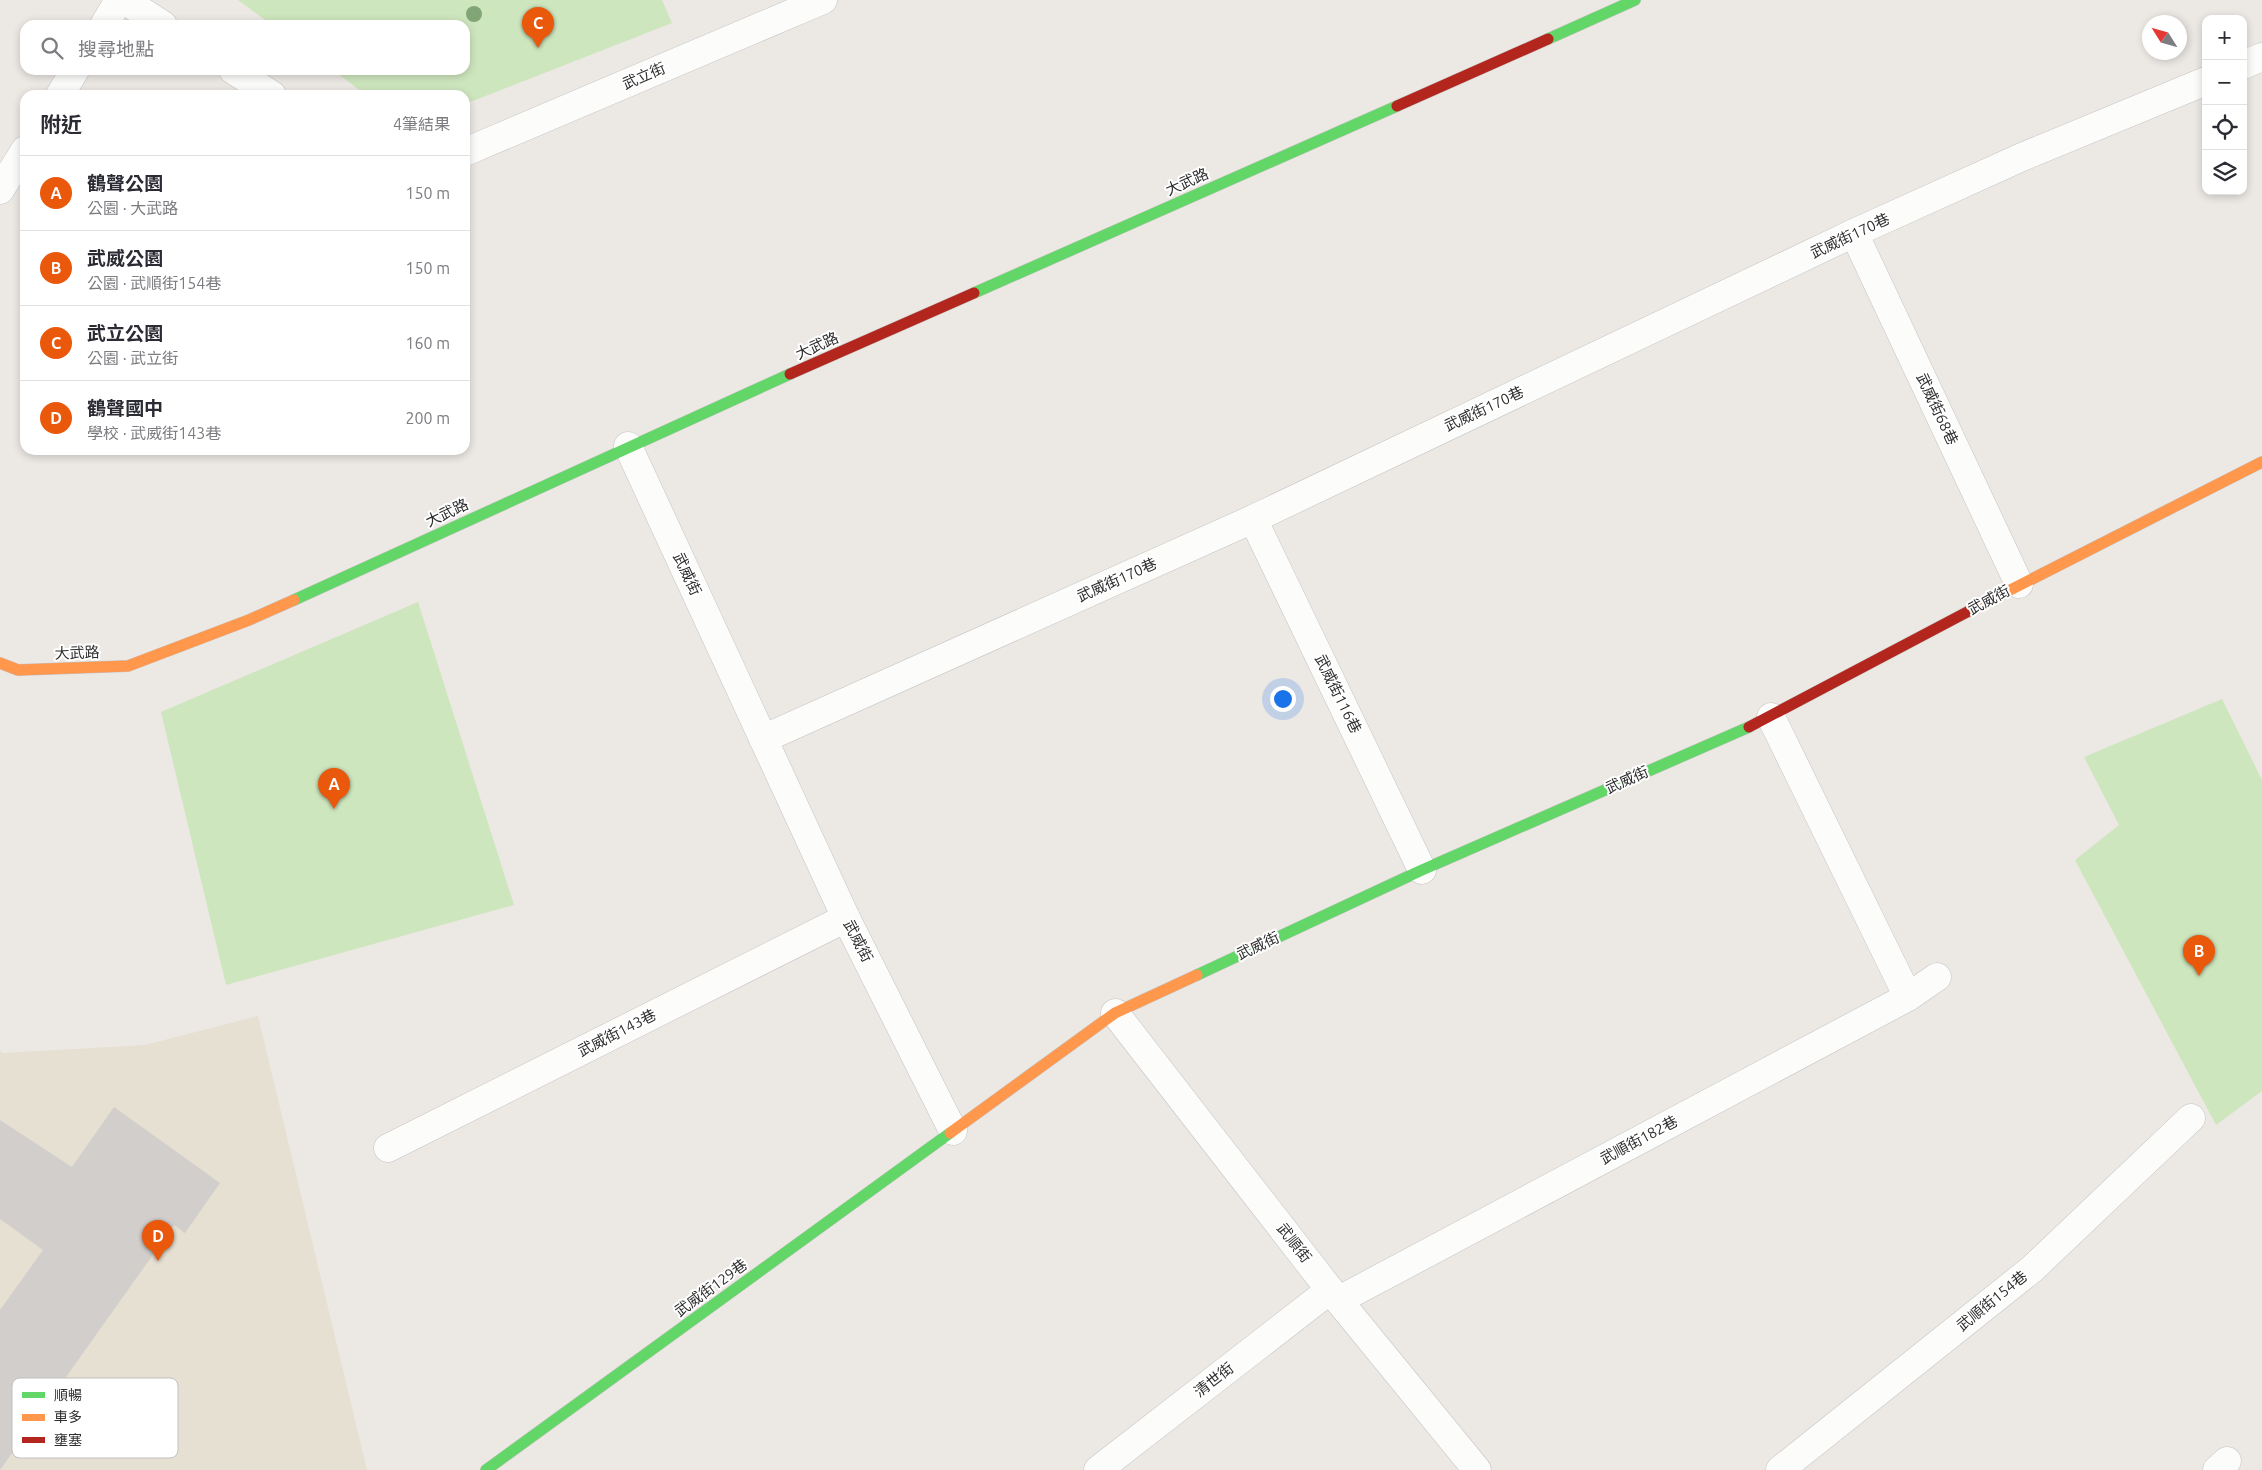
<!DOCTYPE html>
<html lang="zh-TW">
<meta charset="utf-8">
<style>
:root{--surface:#fff;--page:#f7f7f7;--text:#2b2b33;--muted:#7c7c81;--line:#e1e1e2;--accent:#ea580c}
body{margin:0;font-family:Ubuntu,"Noto Sans TC",sans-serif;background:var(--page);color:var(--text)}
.controls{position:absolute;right:15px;top:15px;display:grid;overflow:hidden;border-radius:10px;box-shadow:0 2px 8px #0003}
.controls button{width:45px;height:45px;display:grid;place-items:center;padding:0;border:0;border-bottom:1px solid var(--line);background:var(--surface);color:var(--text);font:25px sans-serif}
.compass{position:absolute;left:2142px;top:15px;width:45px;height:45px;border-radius:50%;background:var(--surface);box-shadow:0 2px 8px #0003;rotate:307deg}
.you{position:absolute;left:1282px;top:698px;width:18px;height:18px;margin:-12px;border:4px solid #fff;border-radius:50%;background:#1a73e8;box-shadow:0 0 0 8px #1a73e833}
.badge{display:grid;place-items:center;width:32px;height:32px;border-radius:50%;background:var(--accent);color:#fff;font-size:16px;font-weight:700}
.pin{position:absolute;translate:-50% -41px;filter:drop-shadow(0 1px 2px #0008)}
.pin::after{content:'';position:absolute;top:26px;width:18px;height:15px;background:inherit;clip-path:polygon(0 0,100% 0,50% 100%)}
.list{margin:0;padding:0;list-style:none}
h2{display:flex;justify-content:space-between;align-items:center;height:65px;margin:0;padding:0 20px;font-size:21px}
h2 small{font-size:16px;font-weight:400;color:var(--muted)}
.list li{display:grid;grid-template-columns:32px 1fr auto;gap:15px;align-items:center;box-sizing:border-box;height:75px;padding:0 20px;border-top:1px solid var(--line)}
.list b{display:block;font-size:19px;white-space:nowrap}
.list p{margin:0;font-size:16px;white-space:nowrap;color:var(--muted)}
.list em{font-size:16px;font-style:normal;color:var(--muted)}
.icon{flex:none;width:28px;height:28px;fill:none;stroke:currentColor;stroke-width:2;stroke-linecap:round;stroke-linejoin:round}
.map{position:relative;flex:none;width:2262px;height:1470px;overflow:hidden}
.search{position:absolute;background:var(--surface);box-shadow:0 2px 8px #0003;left:20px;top:20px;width:450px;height:55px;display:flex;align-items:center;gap:12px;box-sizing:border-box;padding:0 18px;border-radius:15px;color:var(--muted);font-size:19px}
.panel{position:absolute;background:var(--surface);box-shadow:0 2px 8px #0003;left:20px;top:90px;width:450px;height:365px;border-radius:15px}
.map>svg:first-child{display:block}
</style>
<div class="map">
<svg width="2262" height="1470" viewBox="0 0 2262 1470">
<rect width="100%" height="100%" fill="#ece8e4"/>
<polygon fill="#e6e0d3" points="258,1016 367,1470 0,1470 0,1051 3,1053 145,1045"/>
<g fill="#cee6be">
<polygon points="238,0 662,0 672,23 465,104 465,95 366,95 333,70 465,70 465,25 272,25"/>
<polygon points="418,602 514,905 226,985 161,712"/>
<polygon points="2222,699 2262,780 2262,1091 2216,1125 2075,860 2119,825 2084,757"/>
</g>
<polygon fill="#d1cecb" points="114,1107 220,1183 185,1233 174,1225 0,1470 0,1310 43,1250 0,1219 0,1120 72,1167"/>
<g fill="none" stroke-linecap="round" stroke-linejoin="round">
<defs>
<g id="street">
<polyline points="124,0 163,25"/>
<polyline points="104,25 119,0"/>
<polyline points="2243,65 2262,57"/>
<polyline points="233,70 272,95"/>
<polyline points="60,95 75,70"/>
<polyline points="465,152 823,0"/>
<polyline points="0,190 25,150"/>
<polyline points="1854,233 2019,584"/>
<polyline points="628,446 846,918 953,1131"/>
<polyline points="1253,519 1422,870"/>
<polyline points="1771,717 1908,997"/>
<polyline points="763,739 1253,519 1854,233 2022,157 2206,81"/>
<polyline points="1115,1013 1330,1290 1477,1470"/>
<polyline points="388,1148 846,918"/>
<polyline points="1339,1300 1908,997 1937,977"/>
<polyline points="1098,1470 1330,1290"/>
<polyline points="1780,1470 2032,1269 2191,1118"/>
<polyline points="2217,1470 2227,1461"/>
</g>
<g id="fast">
<polyline points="1548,39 1635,0"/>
<polyline points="974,293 1397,106"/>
<polyline points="294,600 790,374"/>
<polyline points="1197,975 1422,870 1749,727"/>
<polyline points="486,1470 950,1133"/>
</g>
<g id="slow">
<polyline points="1969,611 2262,462"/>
<polyline points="0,663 18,670 128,666 249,620 294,600"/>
<polyline points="950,1133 1115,1013 1197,975"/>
</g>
<g id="jam">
<polyline points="1397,106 1548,39"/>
<polyline points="790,374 974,293"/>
<polyline points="1749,727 1969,611"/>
</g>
</defs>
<use href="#street" stroke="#c5c4c5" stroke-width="29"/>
<use href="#fast" stroke="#c5c4c5" stroke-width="12"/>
<use href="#slow" stroke="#c5c4c5" stroke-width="12"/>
<use href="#jam" stroke="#c5c4c5" stroke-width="12"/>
<use href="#street" stroke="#fcfcfb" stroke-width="28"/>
<use href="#fast" stroke="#63d668" stroke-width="11"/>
<use href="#slow" stroke="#ff974d" stroke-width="11"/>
<use href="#jam" stroke="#b3261e" stroke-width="11"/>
</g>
<circle fill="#82a575" cx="474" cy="14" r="8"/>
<g text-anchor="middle" stroke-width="4" stroke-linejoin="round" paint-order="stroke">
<g font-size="15" fill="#2e2e2e" stroke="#fff">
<text transform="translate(644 76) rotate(-23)" y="5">武立街</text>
<text transform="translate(1187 182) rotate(-24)" y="5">大武路</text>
<text transform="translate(1850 236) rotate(-25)" y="5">武威街170巷</text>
<text transform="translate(817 346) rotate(-24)" y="5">大武路</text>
<text transform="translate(1484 409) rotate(-25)" y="5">武威街170巷</text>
<text transform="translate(1937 409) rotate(65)" y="5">武威街68巷</text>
<text transform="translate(447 513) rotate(-25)" y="5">大武路</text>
<text transform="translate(687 574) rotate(65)" y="5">武威街</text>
<text transform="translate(1117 580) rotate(-24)" y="5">武威街170巷</text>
<text transform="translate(1989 600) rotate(-28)" y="5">武威街</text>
<text transform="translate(77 653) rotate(-2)" y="5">大武路</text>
<text transform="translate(1338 694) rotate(64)" y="5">武威街116巷</text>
<text transform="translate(1627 780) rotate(-24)" y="5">武威街</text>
<text transform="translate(858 941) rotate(63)" y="5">武威街</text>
<text transform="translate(1258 946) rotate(-25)" y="5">武威街</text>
<text transform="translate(617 1033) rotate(-27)" y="5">武威街143巷</text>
<text transform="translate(1639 1140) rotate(-28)" y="5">武順街182巷</text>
<text transform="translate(1294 1243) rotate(52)" y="5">武順街</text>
<text transform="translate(711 1288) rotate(-36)" y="5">武威街129巷</text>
<text transform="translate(1992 1301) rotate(-39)" y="5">武順街154巷</text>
<text transform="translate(1214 1380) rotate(-38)" y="5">清世街</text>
</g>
</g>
<rect x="12" y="1378" width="166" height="80" rx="8" fill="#fff" stroke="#c0c0c0" stroke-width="1"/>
<rect x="22" y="1392" width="23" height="6" fill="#63d668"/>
<rect x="22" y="1414" width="23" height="7" fill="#ff974d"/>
<rect x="22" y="1437" width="23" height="6" fill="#b3261e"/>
<g font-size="14" fill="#2e2e2e">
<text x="54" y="1400">順暢</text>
<text x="54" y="1422">車多</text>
<text x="54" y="1445">壅塞</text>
</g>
</svg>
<div class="controls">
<button>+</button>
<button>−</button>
<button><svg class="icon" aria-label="locate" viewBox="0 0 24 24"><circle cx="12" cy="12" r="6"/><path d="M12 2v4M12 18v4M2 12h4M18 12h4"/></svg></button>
<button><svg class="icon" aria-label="layers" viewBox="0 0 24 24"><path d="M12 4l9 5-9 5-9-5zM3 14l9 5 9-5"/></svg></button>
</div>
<svg class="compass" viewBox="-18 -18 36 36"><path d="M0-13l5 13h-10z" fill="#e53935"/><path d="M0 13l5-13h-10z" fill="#7c7c81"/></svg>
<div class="you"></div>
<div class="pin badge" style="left:334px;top:809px">A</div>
<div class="pin badge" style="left:2199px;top:976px">B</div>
<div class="pin badge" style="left:538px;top:48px">C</div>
<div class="pin badge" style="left:158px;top:1261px">D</div>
<div class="search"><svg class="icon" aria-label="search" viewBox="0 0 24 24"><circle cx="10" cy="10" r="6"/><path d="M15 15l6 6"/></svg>搜尋地點</div>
<section class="panel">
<h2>附近<small>4筆結果</small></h2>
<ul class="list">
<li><span class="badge">A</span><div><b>鶴聲公園</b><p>公園 · 大武路</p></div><em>150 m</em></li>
<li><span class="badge">B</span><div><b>武威公園</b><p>公園 · 武順街154巷</p></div><em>150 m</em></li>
<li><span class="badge">C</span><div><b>武立公園</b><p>公園 · 武立街</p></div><em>160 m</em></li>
<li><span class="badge">D</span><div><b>鶴聲國中</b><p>學校 · 武威街143巷</p></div><em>200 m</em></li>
</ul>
</section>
</div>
